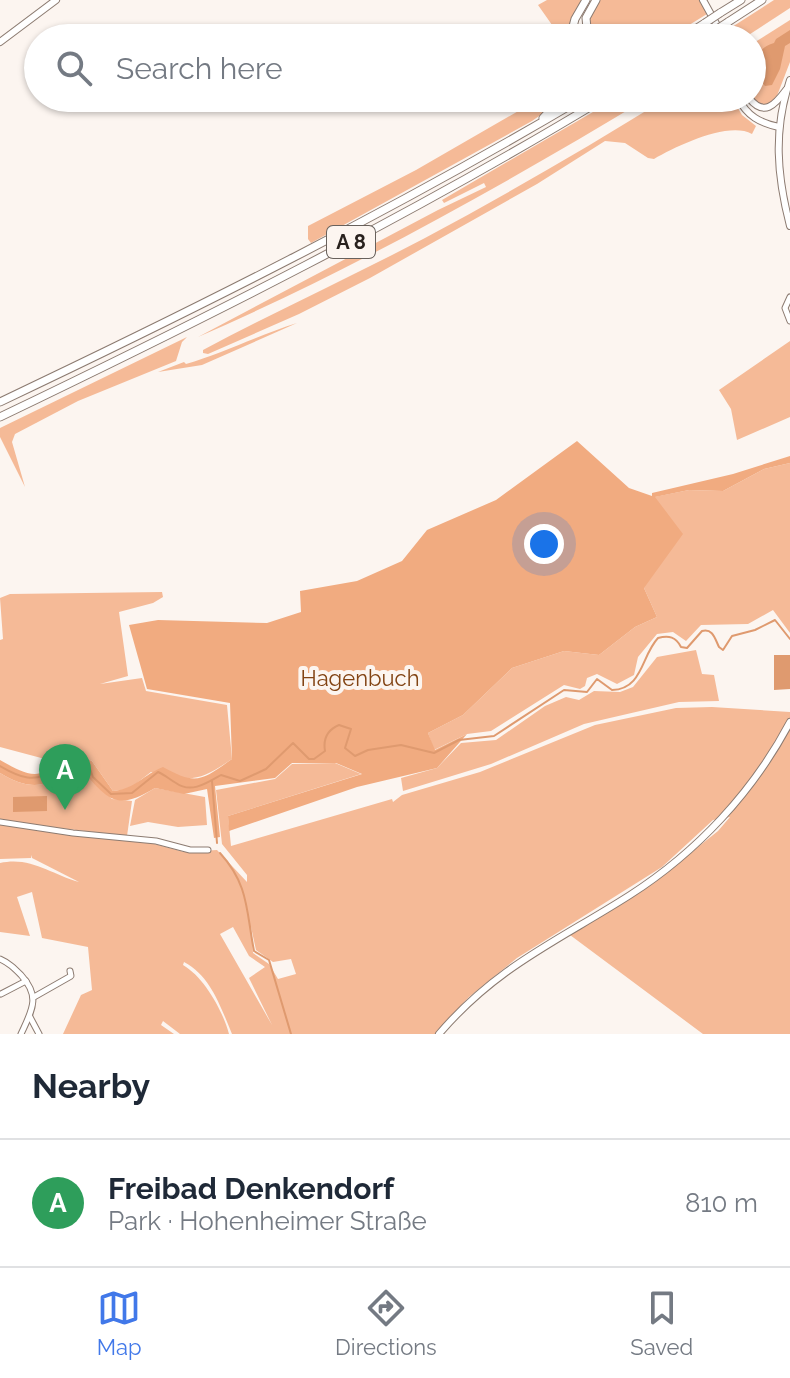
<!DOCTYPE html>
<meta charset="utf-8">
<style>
:root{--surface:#fff;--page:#f6f6f7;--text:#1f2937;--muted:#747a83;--line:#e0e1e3;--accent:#4178e9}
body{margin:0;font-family:Raleway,sans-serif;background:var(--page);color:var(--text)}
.you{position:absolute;left:544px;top:544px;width:28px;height:28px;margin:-20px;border:6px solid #fff;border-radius:50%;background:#1a73e8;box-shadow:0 0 0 12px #1a73e833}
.badge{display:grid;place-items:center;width:52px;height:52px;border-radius:50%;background:var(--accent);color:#fff;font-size:26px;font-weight:700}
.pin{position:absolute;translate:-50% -66px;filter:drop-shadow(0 2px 4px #0008)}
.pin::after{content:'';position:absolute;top:42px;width:28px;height:24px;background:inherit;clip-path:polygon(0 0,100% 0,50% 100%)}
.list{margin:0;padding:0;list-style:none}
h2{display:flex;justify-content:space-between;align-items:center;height:104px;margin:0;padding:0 32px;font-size:34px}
h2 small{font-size:26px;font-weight:400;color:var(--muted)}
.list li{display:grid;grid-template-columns:52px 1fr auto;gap:24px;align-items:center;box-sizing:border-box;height:128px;padding:0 32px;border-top:2px solid var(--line)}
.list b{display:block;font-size:30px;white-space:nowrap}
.list p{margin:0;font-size:26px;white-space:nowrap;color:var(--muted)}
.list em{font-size:26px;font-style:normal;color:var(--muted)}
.icon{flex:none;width:44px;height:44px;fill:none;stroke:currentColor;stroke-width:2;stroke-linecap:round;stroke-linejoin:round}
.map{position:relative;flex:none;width:790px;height:1034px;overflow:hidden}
.search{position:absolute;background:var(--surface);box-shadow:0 2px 6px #0004;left:24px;right:24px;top:24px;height:88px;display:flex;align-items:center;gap:20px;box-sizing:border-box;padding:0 28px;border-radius:44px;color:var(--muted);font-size:30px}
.sheet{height:232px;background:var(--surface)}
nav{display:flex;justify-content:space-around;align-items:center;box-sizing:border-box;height:112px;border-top:2px solid var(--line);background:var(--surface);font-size:22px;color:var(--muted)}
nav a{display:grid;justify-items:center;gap:4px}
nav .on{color:var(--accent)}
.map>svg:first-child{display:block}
</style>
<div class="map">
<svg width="790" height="1034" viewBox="0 0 790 1034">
<rect width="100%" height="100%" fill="#fcf5f0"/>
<g fill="#f5ba97" fill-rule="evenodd">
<polygon points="547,0 584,0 568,38 556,38 557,32 538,5"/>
<polygon points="599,0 699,0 707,14 668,38 590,38 588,19"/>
<polygon points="774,0 790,0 790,8 744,38 730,38 726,32 732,27"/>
<polygon points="790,20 790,62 775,101 761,106 752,98 752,44"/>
<polygon points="541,98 559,98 549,109 532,121 311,243 308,239 308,226 416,170"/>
<path d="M 617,98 L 648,98 C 502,186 350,271 198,337 L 438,210 L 486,187 L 484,183 L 444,203 L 442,200 Z"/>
<path d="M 667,98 L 732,98 L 742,115 L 756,126 L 752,134 C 728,121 677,146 654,159 L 648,158 L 625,143 L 605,141 L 537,184 L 370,278 L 299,314 L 208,354 L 203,353 L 203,350 C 276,311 351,277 425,238 C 507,194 588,147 667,98 Z"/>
<path d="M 297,323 L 202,365 L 158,372 L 184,362 L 186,364 C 221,354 259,335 297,323 Z"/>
<polygon points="187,337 182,342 176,361 78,401 15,434 12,442 25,487 0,437 0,428"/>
<polygon points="790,341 790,417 737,440 731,409 719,390"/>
<polygon points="790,463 790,633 773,610 748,624 701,625 686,641 673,632 657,634 638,657 634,675 617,684 597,674 587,678 585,686 580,689 564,685 491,731 467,734 434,750 428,733 463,715 512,668 564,651 599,655 635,627 657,617 644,588 654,497 689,490 723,491 764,469"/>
<path d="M 162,592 L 163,597 L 153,603 L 119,612 L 128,676 L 100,684 L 142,678 L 146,691 L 227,705 L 232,759 C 197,783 192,781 151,772 L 129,789 L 113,791 L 92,761 L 69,751 L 45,759 L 0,747 L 0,640 L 3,639 L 0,598 L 10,594 Z"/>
<polygon points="696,650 702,674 714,675 719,701 679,702 584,724 491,764 403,791 401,778 437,768 461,743 496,740 545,706 566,697 579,700 594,691 620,692 633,687 657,657"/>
<path d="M 712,707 L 790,712 L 790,1034 L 703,1034 L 570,935 L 653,883 L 718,831 L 730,817 L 713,820 L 662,867 L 517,958 L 469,997 L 435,1034 L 232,1034 C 221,1008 211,976 184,962 L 183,965 C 204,977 223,1011 229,1034 L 180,1034 L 163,1021 L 161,1025 L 174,1034 L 63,1034 L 81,995 L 92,990 L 88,947 L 42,938 L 32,892 L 17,897 L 30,936 L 0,932 L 0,863 C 30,856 51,874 79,882 L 32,858 L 31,855 L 31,858 L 0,859 L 0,824 L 56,833 L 136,839 L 184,852 L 217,850 L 247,882 L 247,875 L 222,844 L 216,790 L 275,779 L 292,764 L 335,763 L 361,774 L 228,816 L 231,846 L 392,799 L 393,802 L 402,795 L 480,772 L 595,725 L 676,708 ZM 233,927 L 249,956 L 265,967 L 249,978 L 272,1025 L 220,934 ZM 251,927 L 256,950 L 273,962 L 291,959 L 296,974 L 278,979 L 269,964 L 253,953 Z"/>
<path d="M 70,770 L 82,770 L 112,799 L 132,801 L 127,836 L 0,821 L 0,773 C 27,789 44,790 70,770 Z"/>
<polygon points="155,788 205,797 207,825 178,827 148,822 130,826 135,800"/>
</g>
<path fill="#f1ab80" d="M 577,441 L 629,488 L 652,496 L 652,493 L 733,474 L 790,456 L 790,463 L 764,469 L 723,491 L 689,490 L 655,497 L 683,534 L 644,588 L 657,617 L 635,627 L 599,655 L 564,651 L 512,668 L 463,715 L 428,733 L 435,750 L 467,734 L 437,768 L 357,787 L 229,831 L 228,816 L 362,774 L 336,763 L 292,763 L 275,778 L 215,786 L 220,837 L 214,838 L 207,789 L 184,794 L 155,788 C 117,811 109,801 82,770 L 70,770 C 44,790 27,789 0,773 L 0,760 C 23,773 44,786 59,754 L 69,751 L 92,761 L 113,791 C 135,789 143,775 163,767 C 197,786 202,780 232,759 L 230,703 L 147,689 L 129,625 L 158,620 L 267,623 L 301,612 L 300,591 L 357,581 L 402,561 L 427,530 L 496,500 Z"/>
<g fill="#df9a6f">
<path d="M 790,30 L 790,43 L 785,46 L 780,69 L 772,85 L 765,86 C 752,71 753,48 774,43 L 776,39 Z"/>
<polygon points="774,655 790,655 790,689 774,690"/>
<polygon points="47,796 47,811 13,812 13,797"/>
</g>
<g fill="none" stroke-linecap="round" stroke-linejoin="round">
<g stroke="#df9a6f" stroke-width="2">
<path d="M 0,766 C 19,777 36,785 55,768 C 61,762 61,758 69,755 L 78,762 L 87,761 L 93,777 L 111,794 L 132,793 L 158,772 C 165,775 169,779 176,783 C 191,794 207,783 221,775 L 240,781 L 266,769 L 293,743 L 309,759 L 314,759 L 325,751 C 323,739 327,730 339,725 L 351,729 L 345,748 L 355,756 L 368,750 L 401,745 L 434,753 L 459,740 L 494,736 L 564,690 L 587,692 L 597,679 L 612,690 C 643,689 641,656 658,638 C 669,635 676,637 681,647 L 687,648 L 702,631 C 713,628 715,639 719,647 L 723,650 L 732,636 L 755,630 L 775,620 L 790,639"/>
<polyline points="212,781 217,843"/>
<path d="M 220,853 C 249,885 246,910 254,951 L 269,960 L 291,1034"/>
</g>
<defs>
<g id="minor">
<polyline points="790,297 785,308 790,321"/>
<polyline points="0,822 73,833 156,841 190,850 208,850"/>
<path d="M 0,959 C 9,963 14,968 21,975 C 41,997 32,1010 21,1034"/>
<polyline points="1,994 26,981"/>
<polyline points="34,997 71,976 70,971"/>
<polyline points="30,1017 39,1034"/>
</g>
<g id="major">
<polyline points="703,0 724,38"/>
<polyline points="0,42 56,0"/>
<path d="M 790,80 C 773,130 777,176 790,226"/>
<path d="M 738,98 C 747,116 760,123 779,127"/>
<path d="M 749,98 C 764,117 775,105 786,90"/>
<path d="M 439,1034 C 497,966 558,941 630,895 C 697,852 753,792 790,722"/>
</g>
<g id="highway">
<polyline points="720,13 741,0"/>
<polyline points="728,22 762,0"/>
<polyline points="570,38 575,19 586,0"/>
<polyline points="588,38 586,18 596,0"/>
<polyline points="681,38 705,23"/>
<polyline points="543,118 562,98"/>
<path d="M 0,402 C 198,308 394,210 583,98"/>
<path d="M 0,417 C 206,318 410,216 605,98"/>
</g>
</defs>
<use href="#minor" stroke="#8c7b71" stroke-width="7"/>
<use href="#major" stroke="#8c7b71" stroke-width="8"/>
<use href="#highway" stroke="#8c7b71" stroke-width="9"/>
<use href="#minor" stroke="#fff" stroke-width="5"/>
<use href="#major" stroke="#fff" stroke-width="6"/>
<use href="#highway" stroke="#fff" stroke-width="7"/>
<defs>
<g id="highway-bridge">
<polyline points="705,23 720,13"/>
<polyline points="711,33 728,22"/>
</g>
</defs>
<use href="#highway-bridge" stroke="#8c7b71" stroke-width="9" stroke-linecap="butt"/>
<use href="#highway-bridge" stroke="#fff" stroke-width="7"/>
</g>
<g text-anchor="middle" stroke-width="8" stroke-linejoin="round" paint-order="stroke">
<rect fill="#fcf5f0" stroke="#68615c" stroke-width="2" x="327" y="226" width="48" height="32" rx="6"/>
<g font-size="20" font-weight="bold" fill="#28211d">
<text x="351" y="249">A 8</text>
</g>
<g font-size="22" fill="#824313" stroke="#fcf5f0">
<text x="360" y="686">Hagenbuch</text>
</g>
</g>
</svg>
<div class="you"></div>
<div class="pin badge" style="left:65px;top:810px;background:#2e9e5b">A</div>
<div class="search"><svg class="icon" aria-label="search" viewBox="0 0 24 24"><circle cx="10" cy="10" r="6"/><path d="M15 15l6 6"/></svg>Search here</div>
</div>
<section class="sheet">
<h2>Nearby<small></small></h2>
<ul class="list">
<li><span class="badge" style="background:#2e9e5b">A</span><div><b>Freibad Denkendorf</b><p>Park · Hohenheimer Straße</p></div><em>810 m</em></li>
</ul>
</section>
<nav>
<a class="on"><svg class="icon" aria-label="map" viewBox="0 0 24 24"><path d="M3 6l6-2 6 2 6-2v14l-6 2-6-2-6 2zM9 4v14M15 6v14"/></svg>Map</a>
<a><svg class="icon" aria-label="directions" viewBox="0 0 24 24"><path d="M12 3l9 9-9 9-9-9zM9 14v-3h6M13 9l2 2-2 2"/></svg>Directions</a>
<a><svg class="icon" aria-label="saved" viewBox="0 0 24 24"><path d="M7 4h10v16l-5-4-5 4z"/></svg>Saved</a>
</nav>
